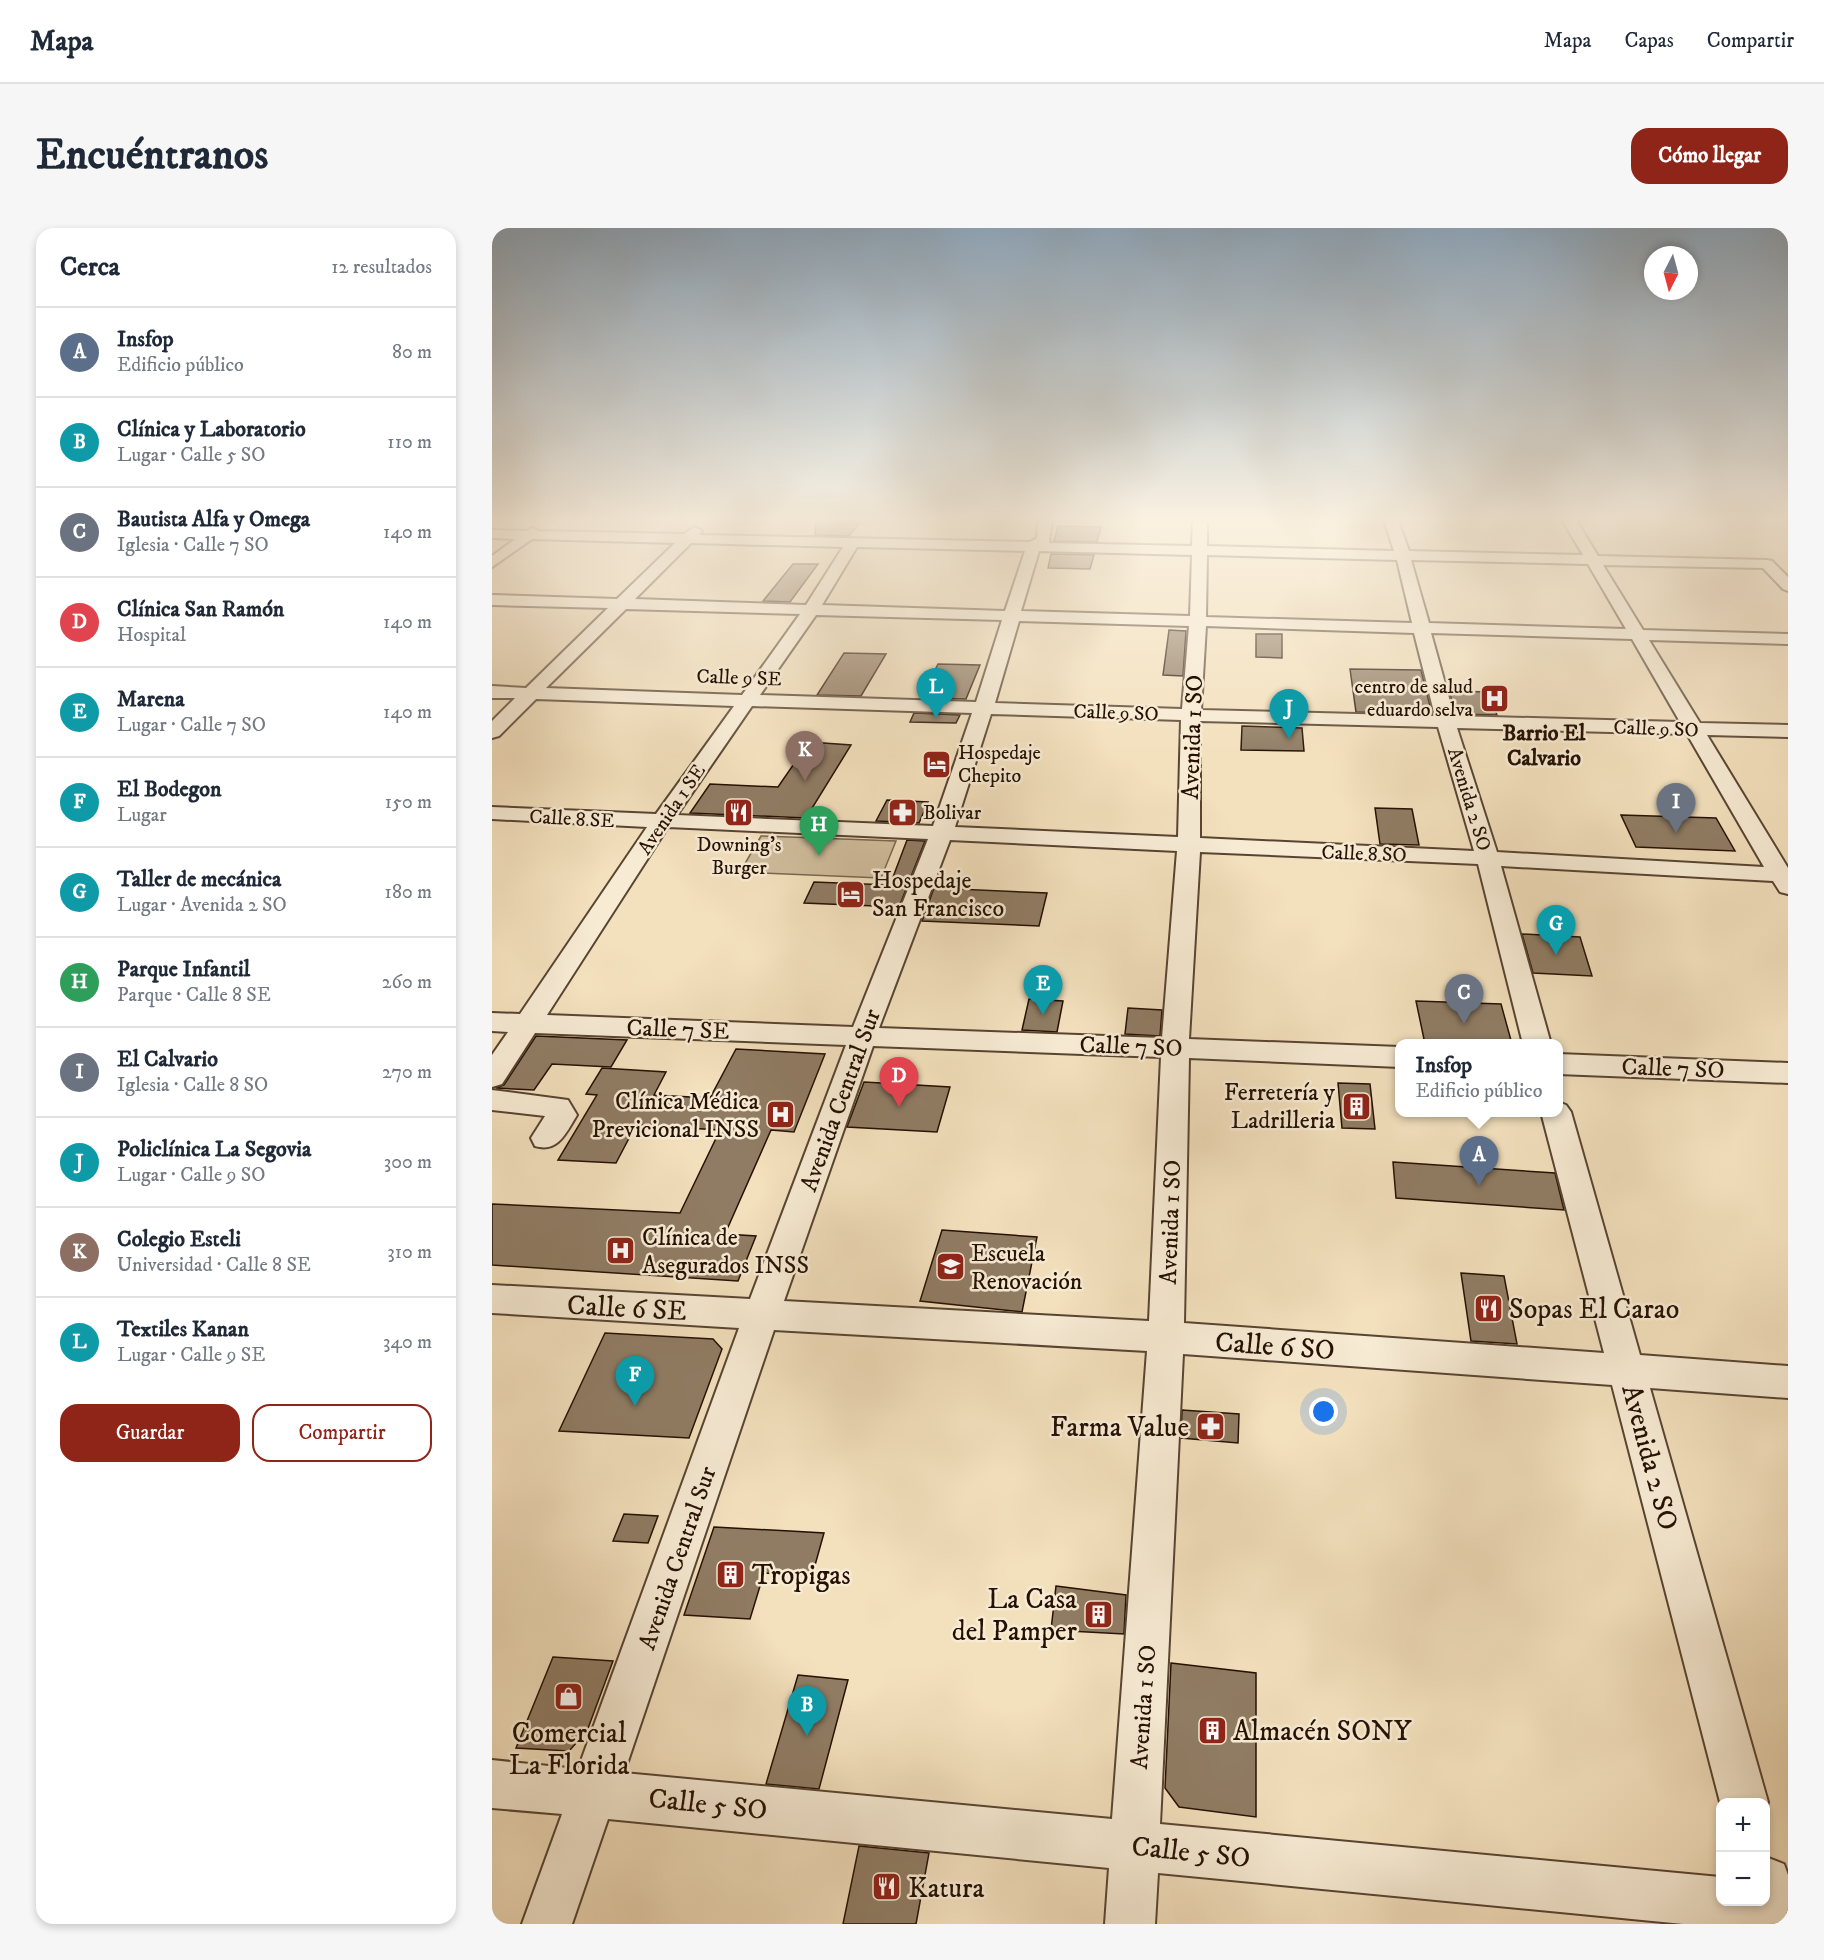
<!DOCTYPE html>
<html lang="es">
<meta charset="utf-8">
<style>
:root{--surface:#fff;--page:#f6f6f7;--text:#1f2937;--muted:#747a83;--line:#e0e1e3;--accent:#8f2418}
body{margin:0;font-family:"IM FELL DW Pica",serif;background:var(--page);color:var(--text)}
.controls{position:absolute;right:18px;bottom:18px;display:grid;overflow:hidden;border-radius:12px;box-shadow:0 3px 9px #0003}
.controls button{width:54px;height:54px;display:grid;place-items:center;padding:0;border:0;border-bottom:2px solid var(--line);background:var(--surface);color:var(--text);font:30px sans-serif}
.compass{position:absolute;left:1152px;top:18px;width:54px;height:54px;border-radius:50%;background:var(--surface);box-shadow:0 3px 9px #0003;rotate:186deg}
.you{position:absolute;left:832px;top:1184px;width:21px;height:21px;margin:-15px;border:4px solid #fff;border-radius:50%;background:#1a73e8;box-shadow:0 0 0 9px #1a73e833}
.badge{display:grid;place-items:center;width:39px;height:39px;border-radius:50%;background:var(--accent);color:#fff;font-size:20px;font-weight:700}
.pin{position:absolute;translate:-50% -50px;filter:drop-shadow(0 2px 3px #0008)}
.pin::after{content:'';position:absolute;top:32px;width:21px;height:18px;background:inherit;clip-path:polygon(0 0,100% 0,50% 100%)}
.popup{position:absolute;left:903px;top:811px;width:168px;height:78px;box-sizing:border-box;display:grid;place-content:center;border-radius:12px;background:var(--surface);filter:drop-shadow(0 2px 4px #0005);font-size:20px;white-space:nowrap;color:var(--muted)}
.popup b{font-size:22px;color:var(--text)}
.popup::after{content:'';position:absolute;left:50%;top:100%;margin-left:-12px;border:12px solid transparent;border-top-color:var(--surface)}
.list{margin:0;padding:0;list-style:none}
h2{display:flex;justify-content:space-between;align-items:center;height:78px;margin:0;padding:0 24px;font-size:26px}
h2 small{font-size:20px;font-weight:400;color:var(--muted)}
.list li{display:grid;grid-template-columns:39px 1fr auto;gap:18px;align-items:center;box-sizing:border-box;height:90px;padding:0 24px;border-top:2px solid var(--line)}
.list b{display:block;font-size:22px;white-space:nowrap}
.list p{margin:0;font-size:20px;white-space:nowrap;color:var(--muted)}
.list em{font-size:20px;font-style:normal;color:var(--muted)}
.actions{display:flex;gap:12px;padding:18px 24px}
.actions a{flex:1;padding:14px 0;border:2px solid var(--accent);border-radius:18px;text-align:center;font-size:21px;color:var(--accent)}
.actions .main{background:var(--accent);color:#fff}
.map{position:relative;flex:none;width:1296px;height:1696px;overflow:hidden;border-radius:18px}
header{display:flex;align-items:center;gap:36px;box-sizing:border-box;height:84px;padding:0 30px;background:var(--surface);border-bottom:2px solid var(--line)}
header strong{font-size:28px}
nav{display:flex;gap:33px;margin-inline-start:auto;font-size:21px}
.intro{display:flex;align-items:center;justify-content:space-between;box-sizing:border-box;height:144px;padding:0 36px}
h1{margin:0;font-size:42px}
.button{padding:15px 27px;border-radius:18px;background:var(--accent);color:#fff;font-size:21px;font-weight:700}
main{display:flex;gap:36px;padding:0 36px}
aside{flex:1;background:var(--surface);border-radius:18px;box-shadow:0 3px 9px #0003}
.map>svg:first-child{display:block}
</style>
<header>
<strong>Mapa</strong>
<nav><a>Mapa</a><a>Capas</a><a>Compartir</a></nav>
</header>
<div class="intro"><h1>Encuéntranos</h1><a class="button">Cómo llegar</a></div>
<main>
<aside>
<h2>Cerca<small>12 resultados</small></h2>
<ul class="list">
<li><span class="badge" style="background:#5c6f8a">A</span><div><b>Insfop</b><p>Edificio público</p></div><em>80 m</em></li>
<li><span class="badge" style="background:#0f9aa8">B</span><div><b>Clínica y Laboratorio</b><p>Lugar · Calle 5 SO</p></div><em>110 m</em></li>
<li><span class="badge" style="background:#6b7280">C</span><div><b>Bautista Alfa y Omega</b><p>Iglesia · Calle 7 SO</p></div><em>140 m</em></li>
<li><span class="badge" style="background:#e0444e">D</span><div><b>Clínica San Ramón</b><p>Hospital</p></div><em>140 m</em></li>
<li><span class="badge" style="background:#0f9aa8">E</span><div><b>Marena</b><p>Lugar · Calle 7 SO</p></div><em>140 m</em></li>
<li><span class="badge" style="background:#0f9aa8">F</span><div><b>El Bodegon</b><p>Lugar</p></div><em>150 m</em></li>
<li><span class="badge" style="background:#0f9aa8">G</span><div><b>Taller de mecánica</b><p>Lugar · Avenida 2 SO</p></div><em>180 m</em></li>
<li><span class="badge" style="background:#2e9e5b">H</span><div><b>Parque Infantil</b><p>Parque · Calle 8 SE</p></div><em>260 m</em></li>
<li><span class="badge" style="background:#6b7280">I</span><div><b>El Calvario</b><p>Iglesia · Calle 8 SO</p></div><em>270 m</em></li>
<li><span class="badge" style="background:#0f9aa8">J</span><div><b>Policlínica La Segovia</b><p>Lugar · Calle 9 SO</p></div><em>300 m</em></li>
<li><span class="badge" style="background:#8d6e63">K</span><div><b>Colegio Esteli</b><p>Universidad · Calle 8 SE</p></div><em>310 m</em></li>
<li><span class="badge" style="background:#0f9aa8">L</span><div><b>Textiles Kanan</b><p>Lugar · Calle 9 SE</p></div><em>340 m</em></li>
</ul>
<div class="actions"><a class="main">Guardar</a><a>Compartir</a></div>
</aside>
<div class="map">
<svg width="1296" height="1696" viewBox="0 0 1296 1696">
<rect width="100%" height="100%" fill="#f3e0bd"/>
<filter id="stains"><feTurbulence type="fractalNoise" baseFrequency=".00333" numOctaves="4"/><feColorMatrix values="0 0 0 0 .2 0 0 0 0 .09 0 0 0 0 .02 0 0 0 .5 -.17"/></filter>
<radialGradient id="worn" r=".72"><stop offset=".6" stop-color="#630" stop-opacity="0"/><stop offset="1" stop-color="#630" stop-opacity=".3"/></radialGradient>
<polygon fill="#d0bd9d" stroke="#7a6650" stroke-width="1.5" points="269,608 404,613 389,650 248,644"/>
<g fill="#907c64" stroke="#251003" stroke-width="1.5">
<polygon points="324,292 370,292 357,308 323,307"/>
<polygon points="566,298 609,299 605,314 562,313"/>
<polygon points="559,326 602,327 598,341 556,340"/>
<polygon points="301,336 326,336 298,374 271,373"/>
<polygon points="677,402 694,403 691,448 671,447"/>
<polygon points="764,406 790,406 790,430 764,429"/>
<polygon points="352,425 394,426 369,468 325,467"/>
<polygon points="446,436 488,437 474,471 429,470"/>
<polygon points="858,441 929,442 940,486 864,484"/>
<polygon points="957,463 997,464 1005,487 964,486"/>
<polygon points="422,485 468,487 464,495 418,494"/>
<polygon points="750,498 810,500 812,523 749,522"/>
<polygon points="317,514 359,517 314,590 198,585 218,556 286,559"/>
<polygon points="395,572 436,574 427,595 384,593"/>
<polygon points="883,580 920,581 927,617 888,616"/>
<polygon points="1129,587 1224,590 1243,623 1144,619"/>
<polygon points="415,612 433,613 407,679 312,675 322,654 398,657"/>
<polygon points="442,660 555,665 547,698 430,693"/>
<polygon points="1030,706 1088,709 1100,748 1041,745"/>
<polygon points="537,771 571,773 565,804 530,802"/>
<polygon points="924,773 1009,776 1020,816 933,816"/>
<polygon points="636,780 670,782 668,808 633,806"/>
<polygon points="44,808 135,812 119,839 60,836 42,862 4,860 12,857"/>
<polygon points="244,821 333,826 302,904 279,902 233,1006 264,1008 246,1053 0,1037 0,976 188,985 228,902 144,897 124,935 66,932 105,867 94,866 110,840 174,844 162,867 218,870"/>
<polygon points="372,854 458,859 445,904 355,899"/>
<polygon points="846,855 878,856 883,901 850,900"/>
<polygon points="901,934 1063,945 1072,982 904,970"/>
<polygon points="450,1002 545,1009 530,1084 428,1073"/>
<polygon points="969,1045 1012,1048 1025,1116 979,1113"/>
<polygon points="113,1105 221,1111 230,1121 197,1210 67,1203"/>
<polygon points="690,1182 747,1186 746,1215 689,1210"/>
<polygon points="132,1286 166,1288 156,1315 121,1313"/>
<polygon points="222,1299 298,1303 332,1305 320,1348 272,1345 258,1391 192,1387"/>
<polygon points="564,1358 634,1367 632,1406 559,1402"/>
<polygon points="61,1429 121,1433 95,1503 77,1523 24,1520"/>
<polygon points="679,1435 764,1445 764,1589 687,1579 673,1560"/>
<polygon points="306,1447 356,1452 327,1561 274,1556"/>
<polygon points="367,1618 437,1625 424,1696 351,1696"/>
</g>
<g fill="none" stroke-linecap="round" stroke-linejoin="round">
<defs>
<g id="minor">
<path d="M 546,292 L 560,292 L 557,315 L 700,318 L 701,292 L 715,292 L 715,318 L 902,323 L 892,292 L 906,292 L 917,323 L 1091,327 L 1070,292 L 1084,292 L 1106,328 L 1275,332 L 1280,333 L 1296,349 L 1296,363 L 1291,361 L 1271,340 L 1111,337 L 1151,402 L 1296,406 L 1296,416 L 1157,412 L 1208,495 L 1296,497 L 1296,509 L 1215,507 L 1296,640 L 1296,666 L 1288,664 L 1281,653 L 1009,638 L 1059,816 L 1031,816 L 986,636 L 708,624 L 697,811 L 908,819 L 908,839 L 697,830 L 692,1095 L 1112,1125 L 1049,884 L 1066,884 L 1066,874 L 1074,877 L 1079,884 L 1148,1127 L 1296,1138 L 1296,1170 L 1158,1160 L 1276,1574 L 1274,1580 L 1274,1574 L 1228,1574 L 1120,1157 L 691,1126 L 668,1596 L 1228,1649 L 1228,1674 L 1274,1674 L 1274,1629 L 1292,1636 L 1296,1647 L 1296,1696 L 1191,1696 L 666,1645 L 663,1696 L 613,1696 L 617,1640 L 116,1591 L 80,1696 L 30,1696 L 70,1586 L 0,1580 L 0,1532 L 86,1541 L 247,1100 L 0,1085 L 0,1057 L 258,1071 L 354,817 L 43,805 L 10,856 L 0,859 L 0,827 L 16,804 L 0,803 L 0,785 L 28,786 L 155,599 L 0,591 L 0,579 L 164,586 L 242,478 L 44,471 L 7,508 L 0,510 L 0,493 L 23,470 L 0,470 L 0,458 L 34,460 L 116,380 L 0,377 L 0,367 L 125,371 L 183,315 L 40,311 L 0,339 L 0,328 L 23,311 L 0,310 L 0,302 L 34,303 L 41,300 L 47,303 L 192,306 L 203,299 L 210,303 L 207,307 L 538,314 L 545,310 ZM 199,315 L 351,319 L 314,377 L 143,371 ZM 365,319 L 533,323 L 513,383 L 330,377 ZM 547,323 L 700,327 L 698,388 L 529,383 ZM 715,327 L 905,332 L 920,395 L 714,389 ZM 919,332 L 1096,336 L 1134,401 L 937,395 ZM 134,381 L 308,386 L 250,467 L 54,460 ZM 324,387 L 510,392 L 484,474 L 268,467 ZM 527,393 L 697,398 L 690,481 L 503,475 ZM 714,398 L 922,405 L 943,488 L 709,482 ZM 939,405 L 1140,411 L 1188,494 L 962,488 ZM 260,478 L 480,485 L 441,598 L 185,587 ZM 499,486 L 689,492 L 686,609 L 463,599 ZM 708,493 L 946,499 L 982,623 L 708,610 ZM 965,500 L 1195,506 L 1272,639 L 1005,624 ZM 176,599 L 436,611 L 361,799 L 55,787 ZM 458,612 L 685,623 L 670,810 L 387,800 ZM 381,818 L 669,829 L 657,1093 L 292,1073 ZM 282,1102 L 655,1123 L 620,1591 L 132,1545 Z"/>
<polygon points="1066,826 1296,835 1296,855 1066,846"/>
<path d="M 0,862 L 76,872 L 85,887 C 74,905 66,925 43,918 L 39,910 L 53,888 L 0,882 Z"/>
</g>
</defs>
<use href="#minor" stroke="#584432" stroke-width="4"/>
<use href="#minor" fill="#f7ebd4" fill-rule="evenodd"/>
</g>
<linearGradient id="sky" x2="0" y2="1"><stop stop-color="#90a9be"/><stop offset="0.55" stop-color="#faf1e1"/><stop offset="1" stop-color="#faf1e1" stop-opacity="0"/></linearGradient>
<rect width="1296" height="529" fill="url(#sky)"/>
<defs>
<symbol id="hospital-square" viewBox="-11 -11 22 22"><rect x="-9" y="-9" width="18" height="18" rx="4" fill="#8f2418" stroke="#f7ebd4"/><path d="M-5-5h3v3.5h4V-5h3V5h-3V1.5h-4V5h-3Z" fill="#fff"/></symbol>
<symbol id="hotel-square" viewBox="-11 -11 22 22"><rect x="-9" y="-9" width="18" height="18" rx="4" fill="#8f2418" stroke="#f7ebd4"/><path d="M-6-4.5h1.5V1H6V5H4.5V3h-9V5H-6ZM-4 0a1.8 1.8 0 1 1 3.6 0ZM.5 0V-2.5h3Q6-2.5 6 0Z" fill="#fff"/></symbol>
<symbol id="pharmacy-square" viewBox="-11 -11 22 22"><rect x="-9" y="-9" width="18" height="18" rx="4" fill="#8f2418" stroke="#f7ebd4"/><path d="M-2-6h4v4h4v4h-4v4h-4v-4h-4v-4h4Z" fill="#fff"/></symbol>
<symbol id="restaurant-square" viewBox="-11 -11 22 22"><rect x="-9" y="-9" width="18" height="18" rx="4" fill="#8f2418" stroke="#f7ebd4"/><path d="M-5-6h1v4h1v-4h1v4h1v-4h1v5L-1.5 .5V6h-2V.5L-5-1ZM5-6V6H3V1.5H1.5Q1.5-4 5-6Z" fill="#fff"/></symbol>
<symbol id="building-square" viewBox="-11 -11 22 22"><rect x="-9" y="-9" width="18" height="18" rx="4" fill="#8f2418" stroke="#f7ebd4"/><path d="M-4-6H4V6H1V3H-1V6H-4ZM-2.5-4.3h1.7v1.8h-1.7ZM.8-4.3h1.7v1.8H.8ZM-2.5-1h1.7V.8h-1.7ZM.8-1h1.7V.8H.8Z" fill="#fff"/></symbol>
<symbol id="school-square" viewBox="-11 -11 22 22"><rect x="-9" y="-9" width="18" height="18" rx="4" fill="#8f2418" stroke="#f7ebd4"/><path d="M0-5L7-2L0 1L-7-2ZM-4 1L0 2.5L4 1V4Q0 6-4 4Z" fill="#fff"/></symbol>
<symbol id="shop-square" viewBox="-11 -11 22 22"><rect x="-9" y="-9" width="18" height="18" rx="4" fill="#8f2418" stroke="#f7ebd4"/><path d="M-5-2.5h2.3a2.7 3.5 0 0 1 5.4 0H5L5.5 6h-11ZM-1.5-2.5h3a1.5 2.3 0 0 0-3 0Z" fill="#fff"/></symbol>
</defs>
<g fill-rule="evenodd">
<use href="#hospital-square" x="986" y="454" width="33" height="33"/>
<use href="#hotel-square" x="428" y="520" width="33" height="33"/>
<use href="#pharmacy-square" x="394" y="568" width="33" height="33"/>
<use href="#restaurant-square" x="230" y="568" width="33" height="33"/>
<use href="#hotel-square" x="342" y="650" width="33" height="33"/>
<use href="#building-square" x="848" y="862" width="33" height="33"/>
<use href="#hospital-square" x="272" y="870" width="33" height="33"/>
<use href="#hospital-square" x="112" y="1006" width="33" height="33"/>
<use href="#school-square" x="442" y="1022" width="33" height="33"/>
<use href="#restaurant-square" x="980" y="1064" width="33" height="33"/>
<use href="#pharmacy-square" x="702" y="1182" width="33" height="33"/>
<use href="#building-square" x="222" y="1330" width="33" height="33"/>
<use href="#building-square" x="590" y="1370" width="33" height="33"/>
<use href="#shop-square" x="60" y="1452" width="33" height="33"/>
<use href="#building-square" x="704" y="1486" width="33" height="33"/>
<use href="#restaurant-square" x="378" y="1642" width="33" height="33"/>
</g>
<g text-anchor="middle" stroke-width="5" stroke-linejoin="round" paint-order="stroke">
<g font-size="20" fill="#251003" stroke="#f7ebd4">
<text transform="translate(247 449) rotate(2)" y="7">Calle 9 SE</text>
<text transform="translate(624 484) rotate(2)" y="7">Calle 9 SO</text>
<text transform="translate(1164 500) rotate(2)" y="7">Calle 9 SO</text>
<text transform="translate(978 571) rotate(73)" y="7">Avenida 2 SO</text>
<text transform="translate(179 581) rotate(-56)" y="7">Avenida 1 SE</text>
<text transform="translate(80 590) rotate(3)" y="7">Calle 8 SE</text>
<text transform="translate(872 625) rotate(2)" y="7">Calle 8 SO</text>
</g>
<g font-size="20" fill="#251003" stroke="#f7ebd4" text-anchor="start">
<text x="981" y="465" text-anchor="end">centro de salud<tspan x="981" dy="23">eduardo selva</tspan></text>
<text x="466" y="531">Hospedaje<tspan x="466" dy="23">Chepito</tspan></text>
<text x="431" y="591">Bolivar</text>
<text x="247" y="623" text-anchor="middle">Downing's<tspan x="247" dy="23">Burger</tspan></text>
</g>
<g font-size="22" font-weight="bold" fill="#251003" stroke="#f7ebd4">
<text x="1052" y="512">Barrio El<tspan x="1052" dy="25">Calvario</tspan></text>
</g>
<g font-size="24" fill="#251003" stroke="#f7ebd4">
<text transform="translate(700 509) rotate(-88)" y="8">Avenida 1 SO</text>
<text transform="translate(186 801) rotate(2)" y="8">Calle 7 SE</text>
<text transform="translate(639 818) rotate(2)" y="8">Calle 7 SO</text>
<text transform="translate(1181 840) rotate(2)" y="8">Calle 7 SO</text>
<text transform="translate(348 872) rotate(-70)" y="8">Avenida Central Sur</text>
<text transform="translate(678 994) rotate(-88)" y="8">Avenida 1 SO</text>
<text transform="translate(185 1330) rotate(-71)" y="8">Avenida Central Sur</text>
<text transform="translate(651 1479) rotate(-86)" y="8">Avenida 1 SO</text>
</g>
<g font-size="24" fill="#251003" stroke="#f7ebd4" text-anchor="start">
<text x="380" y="660">Hospedaje<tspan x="380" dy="28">San Francisco</tspan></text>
<text x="843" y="872" text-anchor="end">Ferretería y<tspan x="843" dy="28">Ladrilleria</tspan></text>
<text x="267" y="881" text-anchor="end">Clínica Médica<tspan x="267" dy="28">Previcional INSS</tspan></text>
<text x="150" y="1017">Clínica de<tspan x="150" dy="28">Asegurados INSS</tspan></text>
<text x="479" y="1033">Escuela<tspan x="479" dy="28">Renovación</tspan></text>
</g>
<g font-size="28" fill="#251003" stroke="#f7ebd4">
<text transform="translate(135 1079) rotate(3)" y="10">Calle 6 SE</text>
<text transform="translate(783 1117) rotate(4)" y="10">Calle 6 SO</text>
<text transform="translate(1159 1229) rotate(75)" y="10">Avenida 2 SO</text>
<text transform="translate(216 1575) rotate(6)" y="10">Calle 5 SO</text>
<text transform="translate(699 1623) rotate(6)" y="10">Calle 5 SO</text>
</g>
<g font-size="28" fill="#251003" stroke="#f7ebd4" text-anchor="start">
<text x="1017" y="1090">Sopas El Carao</text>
<text x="697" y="1208" text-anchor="end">Farma Value</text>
<text x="260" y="1356">Tropigas</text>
<text x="585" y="1380" text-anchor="end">La Casa<tspan x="585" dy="32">del Pamper</tspan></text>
<text x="741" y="1512">Almacén SONY</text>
<text x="77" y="1514" text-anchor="middle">Comercial<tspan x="77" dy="32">La Florida</tspan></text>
<text x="416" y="1669">Katura</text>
</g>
</g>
<rect width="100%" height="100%" filter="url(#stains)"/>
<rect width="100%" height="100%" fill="url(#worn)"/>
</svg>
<div class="controls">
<button>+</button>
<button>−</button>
</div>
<svg class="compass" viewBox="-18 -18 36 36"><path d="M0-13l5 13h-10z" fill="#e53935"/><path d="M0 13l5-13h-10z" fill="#747a83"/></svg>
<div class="you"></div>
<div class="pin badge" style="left:987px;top:958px;background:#5c6f8a">A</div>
<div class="popup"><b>Insfop</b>Edificio público</div>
<div class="pin badge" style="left:315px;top:1508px;background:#0f9aa8">B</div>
<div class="pin badge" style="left:972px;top:796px;background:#6b7280">C</div>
<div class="pin badge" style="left:407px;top:879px;background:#e0444e">D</div>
<div class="pin badge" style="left:551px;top:787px;background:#0f9aa8">E</div>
<div class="pin badge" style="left:143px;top:1178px;background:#0f9aa8">F</div>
<div class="pin badge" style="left:1064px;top:727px;background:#0f9aa8">G</div>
<div class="pin badge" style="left:327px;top:628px;background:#2e9e5b">H</div>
<div class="pin badge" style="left:1184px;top:605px;background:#6b7280">I</div>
<div class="pin badge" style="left:797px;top:511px;background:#0f9aa8">J</div>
<div class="pin badge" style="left:313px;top:553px;background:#8d6e63">K</div>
<div class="pin badge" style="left:444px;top:490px;background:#0f9aa8">L</div>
</div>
</main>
